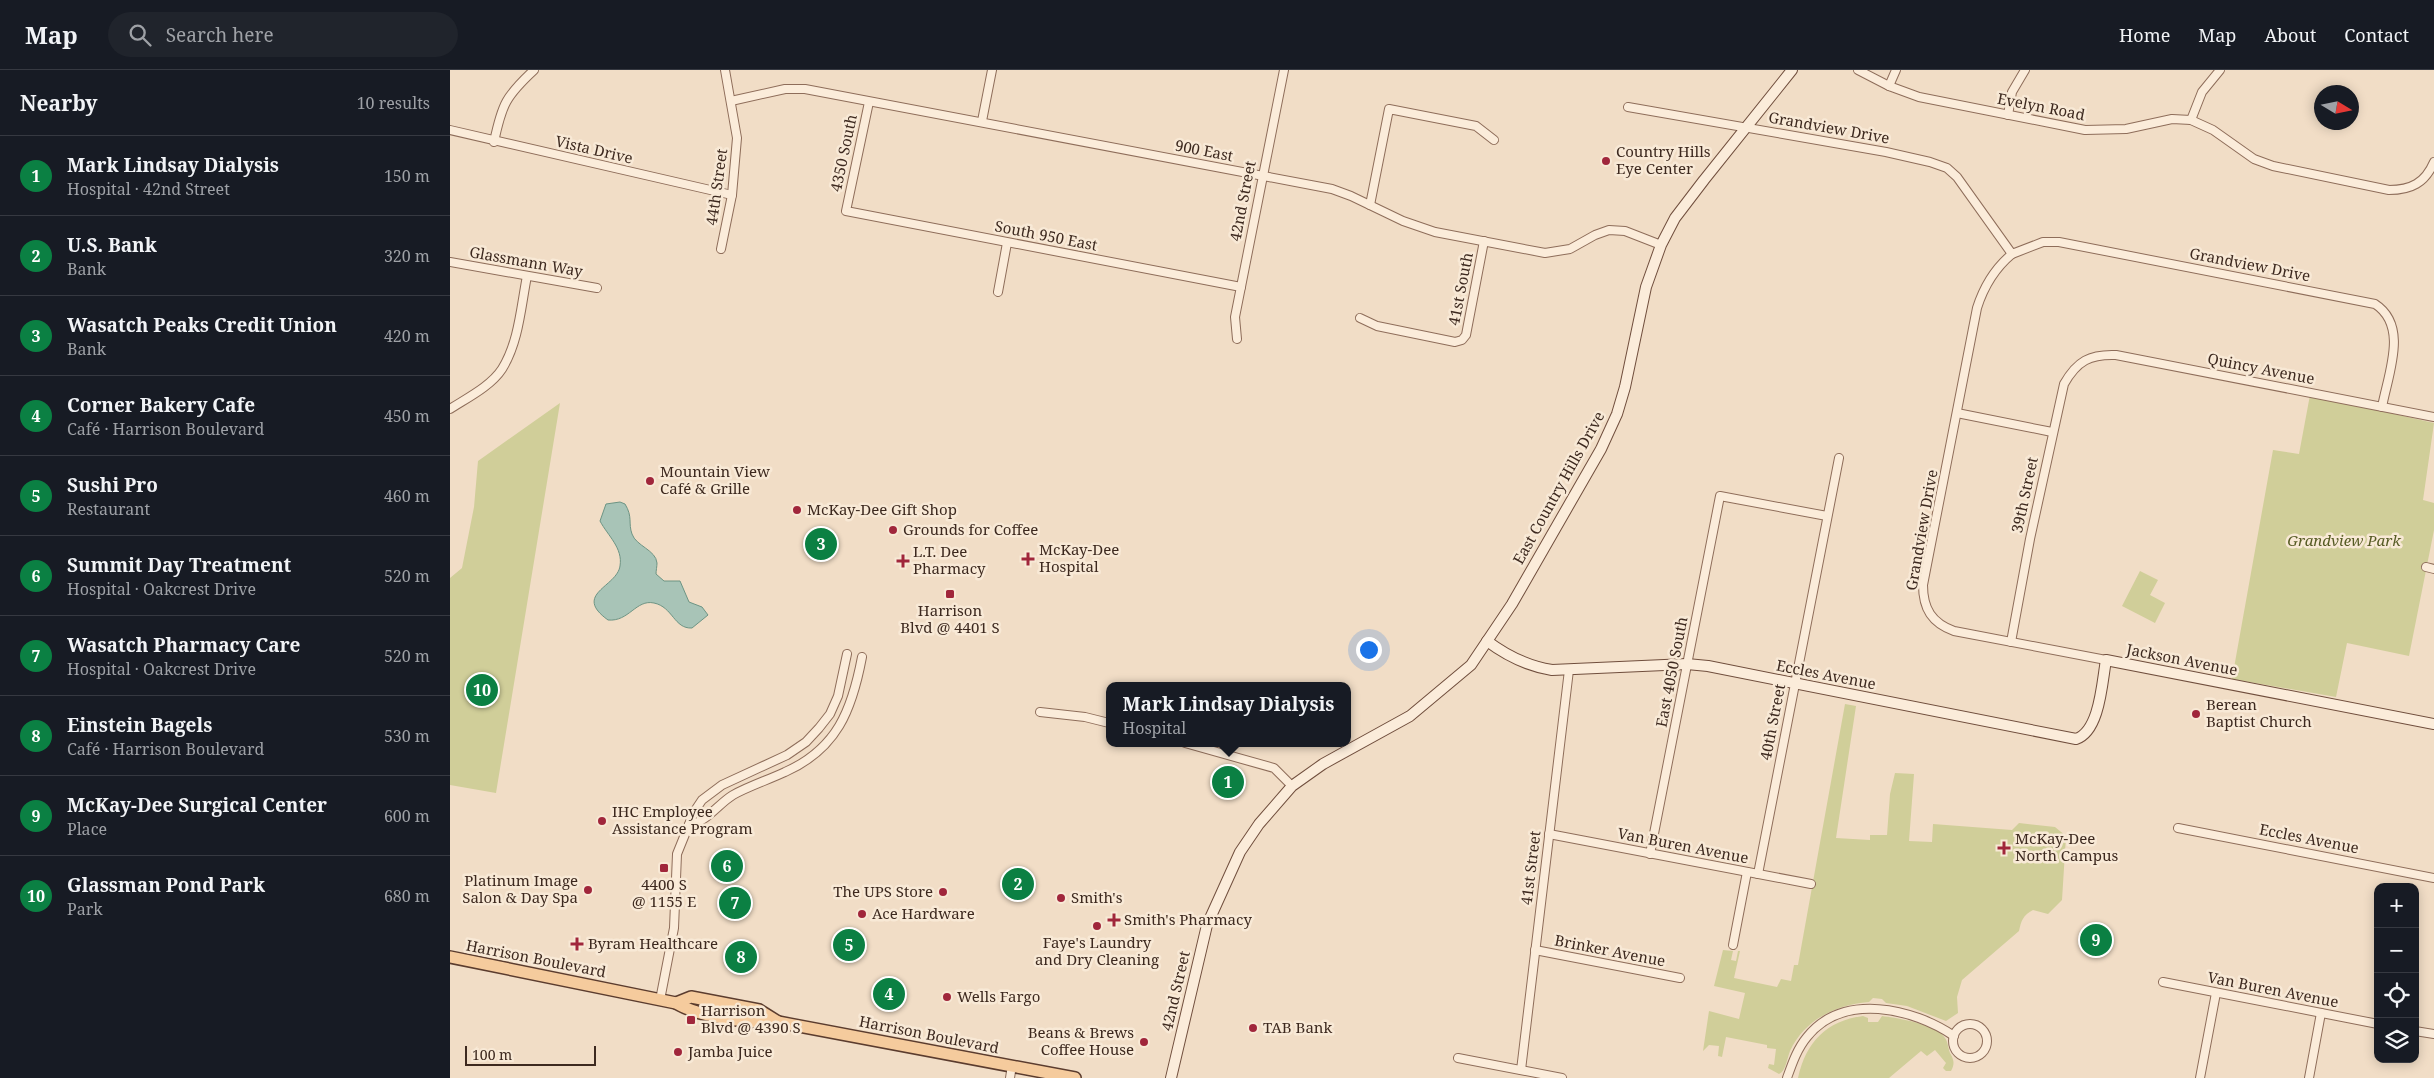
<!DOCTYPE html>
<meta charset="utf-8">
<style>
:root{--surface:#171b24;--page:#20242c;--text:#f1f3f6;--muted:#9ea1a6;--line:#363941;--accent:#0b8043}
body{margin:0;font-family:"Noto Serif",serif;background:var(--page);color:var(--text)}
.controls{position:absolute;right:15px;bottom:15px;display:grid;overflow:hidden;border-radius:10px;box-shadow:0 2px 12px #0003}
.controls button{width:45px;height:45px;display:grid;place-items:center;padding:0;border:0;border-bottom:1px solid var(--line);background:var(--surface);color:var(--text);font:25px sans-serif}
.compass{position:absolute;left:1864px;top:15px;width:45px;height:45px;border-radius:50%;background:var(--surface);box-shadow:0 2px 12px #0003;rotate:100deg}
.scale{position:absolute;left:15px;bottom:12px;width:131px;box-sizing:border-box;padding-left:5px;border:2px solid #3d291f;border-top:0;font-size:14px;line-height:18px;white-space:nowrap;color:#3d291f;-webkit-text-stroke:4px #f8e9d6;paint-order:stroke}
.you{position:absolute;left:918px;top:579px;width:18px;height:18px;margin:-12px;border:4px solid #fff;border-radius:50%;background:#1a73e8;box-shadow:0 0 0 8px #1a73e833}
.badge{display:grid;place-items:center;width:32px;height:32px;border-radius:50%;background:var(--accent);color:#fff;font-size:16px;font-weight:700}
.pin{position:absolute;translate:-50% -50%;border:2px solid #fff;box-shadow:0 1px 5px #0006}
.popup{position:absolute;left:656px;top:612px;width:245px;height:65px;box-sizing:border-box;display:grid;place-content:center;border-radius:10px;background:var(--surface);filter:drop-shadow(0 1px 4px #0005);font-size:16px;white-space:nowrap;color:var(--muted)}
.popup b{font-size:19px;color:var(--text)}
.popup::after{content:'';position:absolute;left:50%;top:100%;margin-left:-10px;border:10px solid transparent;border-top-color:var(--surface)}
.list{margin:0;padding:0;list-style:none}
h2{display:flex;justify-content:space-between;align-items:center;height:65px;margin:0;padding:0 20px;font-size:21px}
h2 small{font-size:16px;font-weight:400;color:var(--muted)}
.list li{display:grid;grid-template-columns:32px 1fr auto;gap:15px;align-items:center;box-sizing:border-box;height:80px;padding:0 20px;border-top:1px solid var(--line)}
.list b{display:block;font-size:19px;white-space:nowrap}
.list p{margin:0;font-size:16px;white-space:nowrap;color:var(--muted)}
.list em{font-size:16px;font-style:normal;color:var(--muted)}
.icon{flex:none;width:28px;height:28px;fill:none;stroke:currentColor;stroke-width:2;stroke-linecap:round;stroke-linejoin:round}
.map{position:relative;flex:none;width:1984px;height:1008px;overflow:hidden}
header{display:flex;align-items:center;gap:30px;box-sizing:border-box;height:70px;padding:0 25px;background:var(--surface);border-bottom:1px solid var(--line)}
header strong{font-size:24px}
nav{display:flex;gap:28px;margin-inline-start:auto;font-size:18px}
.search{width:350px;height:45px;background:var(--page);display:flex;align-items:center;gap:12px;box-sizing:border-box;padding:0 18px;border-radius:28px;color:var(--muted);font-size:19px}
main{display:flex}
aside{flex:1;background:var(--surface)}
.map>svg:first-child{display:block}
</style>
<header>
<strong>Map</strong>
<div class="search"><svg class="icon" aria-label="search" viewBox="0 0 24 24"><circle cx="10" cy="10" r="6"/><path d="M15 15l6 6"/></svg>Search here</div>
<nav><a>Home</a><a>Map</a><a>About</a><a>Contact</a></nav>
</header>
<main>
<aside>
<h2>Nearby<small>10 results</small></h2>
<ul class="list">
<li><span class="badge">1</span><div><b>Mark Lindsay Dialysis</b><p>Hospital · 42nd Street</p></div><em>150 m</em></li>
<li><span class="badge">2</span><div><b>U.S. Bank</b><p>Bank</p></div><em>320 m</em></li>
<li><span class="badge">3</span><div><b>Wasatch Peaks Credit Union</b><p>Bank</p></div><em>420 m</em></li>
<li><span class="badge">4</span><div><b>Corner Bakery Cafe</b><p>Café · Harrison Boulevard</p></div><em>450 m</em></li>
<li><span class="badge">5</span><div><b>Sushi Pro</b><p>Restaurant</p></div><em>460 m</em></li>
<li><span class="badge">6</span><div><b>Summit Day Treatment</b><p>Hospital · Oakcrest Drive</p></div><em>520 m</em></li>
<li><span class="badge">7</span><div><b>Wasatch Pharmacy Care</b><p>Hospital · Oakcrest Drive</p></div><em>520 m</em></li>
<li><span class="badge">8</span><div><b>Einstein Bagels</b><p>Café · Harrison Boulevard</p></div><em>530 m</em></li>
<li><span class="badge">9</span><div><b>McKay-Dee Surgical Center</b><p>Place</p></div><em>600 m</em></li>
<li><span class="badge">10</span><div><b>Glassman Pond Park</b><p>Park</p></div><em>680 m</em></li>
</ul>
</aside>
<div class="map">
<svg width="1984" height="1008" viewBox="0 0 1984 1008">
<rect width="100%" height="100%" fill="#f1ddc6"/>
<g fill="#d0ce99">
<polygon points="1860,325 1984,353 1973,430 1984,433 1984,460 1959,586 1897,573 1886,627 1782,609 1823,380 1849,384"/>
<polygon points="110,333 46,723 0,715 0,508 12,498 24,437 28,391"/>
<polygon points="1690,501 1708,510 1700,525 1715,533 1705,553 1672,536"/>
<path d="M 1395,634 L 1406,636 L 1386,768 L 1420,770 L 1420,765 L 1437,765 L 1440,724 L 1445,703 L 1464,704 L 1459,771 L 1482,772 L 1483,754 L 1562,760 L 1569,753 L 1605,757 L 1616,766 L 1612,830 L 1598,844 L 1583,840 C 1573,845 1571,851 1569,861 L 1512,910 L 1507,927 L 1508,943 L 1496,951 L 1457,936 L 1436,933 L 1432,929 L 1423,928 L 1419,932 C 1386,935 1355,949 1340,981 C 1337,988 1336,1001 1329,1004 L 1318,998 L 1319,994 L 1324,995 L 1326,979 L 1317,978 L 1317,975 L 1276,967 L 1272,987 L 1268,986 L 1269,976 L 1259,975 L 1253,981 L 1259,941 L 1289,949 L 1295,923 L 1264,916 L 1273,880 L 1283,881 L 1281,890 L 1286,891 L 1288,881 L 1290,881 L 1284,908 L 1327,917 L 1331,909 L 1341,911 L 1344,895 L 1348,895 Z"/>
<path d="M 1413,946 L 1418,948 L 1418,952 L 1428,952 L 1432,946 C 1447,948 1487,954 1495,968 C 1498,972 1498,978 1500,983 C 1504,990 1505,994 1501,1001 L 1496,1001 L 1493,998 L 1496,993 L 1485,980 L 1477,986 L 1471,981 L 1439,1008 L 1348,1008 C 1356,972 1376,951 1413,946 Z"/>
</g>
<path fill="#a8c4b7" stroke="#6d9484" d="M 170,432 L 175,434 C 183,447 178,453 182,464 C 186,476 206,480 207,493 C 207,496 206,501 206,504 L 214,511 L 230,511 L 239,532 L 252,537 L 258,545 L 242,558 C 224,559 223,537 204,533 C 186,529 179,552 158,550 C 122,524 167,517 170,496 C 173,478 158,466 150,451 L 156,434 Z"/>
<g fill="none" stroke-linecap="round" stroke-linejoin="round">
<defs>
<g id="street">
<path d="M 1408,0 L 1439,16 L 1469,27 L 1635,60 L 1676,59 L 1722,49 L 1741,50 L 1763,60 L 1804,89 L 1823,96 L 1939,120 C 1961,120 1975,113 1984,92"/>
<polyline points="1439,16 1446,0"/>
<polyline points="281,31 335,19 355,19 882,119 901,126 953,151 985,162 1095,183 1120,179 1145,165 1159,160 1175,161 1211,175"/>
<polyline points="419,32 396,141 791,217"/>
<path d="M 1178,37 L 1436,82 L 1480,92 L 1497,98 L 1507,107 L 1562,184 L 1593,172 L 1609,172 L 1925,234 C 1959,256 1938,304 1932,337"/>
<polyline points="1558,45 1562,22 1575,0"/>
<polyline points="1741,50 1752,22 1770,0"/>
<polyline points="532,51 542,0"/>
<polyline points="0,60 282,125"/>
<path d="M 44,72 C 52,34 56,26 84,0"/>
<polyline points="920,135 939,39 1026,56 1044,70"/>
<polyline points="271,179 282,125 287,68 275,0"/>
<path d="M 1562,184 C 1544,199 1534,216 1527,238 L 1473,515 C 1473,539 1482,553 1504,561 L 1656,590"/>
<polyline points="0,192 147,218"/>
<polyline points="548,222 557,173"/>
<polyline points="910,248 927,256 1005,272 1012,270 1016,265 1034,171"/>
<polyline points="787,269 785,247 834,0"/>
<path d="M 0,339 C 17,328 41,316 52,299 C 69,272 71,236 77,206"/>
<polyline points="1507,343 1602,362"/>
<polyline points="1976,497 1984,499"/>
<path d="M 1561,572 L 1580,469 L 1614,314 C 1627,291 1640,284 1666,285 L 1984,347"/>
<polyline points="590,642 635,647 659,653"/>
<polyline points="735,673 824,698 842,716"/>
<path d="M 239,755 C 257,752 268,734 283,725 C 299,716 318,710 335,702 C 387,679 402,640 412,587"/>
<polyline points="1728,758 1984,808"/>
<polyline points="1099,764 1361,814"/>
<polyline points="1200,784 1270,426 1377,446"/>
<polyline points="1308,804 1389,388"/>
<polyline points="1283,875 1297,802"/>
<polyline points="1085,880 1230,908"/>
<polyline points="1713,912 1928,954"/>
<polyline points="210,930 224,858 227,784 244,742 252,730 272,715 337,685 356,672 369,658 380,644 388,626 397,584"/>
<circle cx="1520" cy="971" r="17"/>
<polyline points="1965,961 1984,964"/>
<polyline points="1008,988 1112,1008"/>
<polyline points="1071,1000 1119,600"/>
<polyline points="560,1008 562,995"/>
<path d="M 1337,1008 C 1342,994 1347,979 1357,967 C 1393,922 1463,938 1504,966"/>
<polyline points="1750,1008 1766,923"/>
<polyline points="1859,1008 1871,943"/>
</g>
<g id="secondary">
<path d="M 1037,571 C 1057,586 1077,596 1102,600 L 1237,594 L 1258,596 L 1626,669 C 1650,661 1652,612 1656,590 L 1984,654"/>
<polyline points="721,1008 757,855 790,782 809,754 842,716 873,694 960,646 1021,595 1062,534 1151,379 1167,344 1175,317 1196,217 1211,175 1225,148 1254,110 1342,0"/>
</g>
<g id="primary">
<path d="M 0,887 L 226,933 C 251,948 299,953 328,952 L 625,1008"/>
<polyline points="226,933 241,927 309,940 328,952"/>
</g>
</defs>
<use href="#street" stroke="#8e6d5a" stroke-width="10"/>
<use href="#secondary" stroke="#704e3d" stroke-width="12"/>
<use href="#primary" stroke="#5b3c2e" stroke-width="14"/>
<use href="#street" stroke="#fbecda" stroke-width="8"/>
<use href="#secondary" stroke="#fbecda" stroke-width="10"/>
<use href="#primary" stroke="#f5cb9d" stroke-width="11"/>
</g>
<g fill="#a0263b" stroke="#f8e9d6" stroke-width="2">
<circle cx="1156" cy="91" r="5"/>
<circle cx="200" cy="411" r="5"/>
<circle cx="347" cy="440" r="5"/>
<circle cx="443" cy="460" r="5"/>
<path d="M575.5 481.5h5v5h5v5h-5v5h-5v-5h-5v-5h5z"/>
<path d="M450.5 483.5h5v5h5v5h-5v5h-5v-5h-5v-5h5z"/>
<rect x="495" y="519" width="10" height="10" rx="2.5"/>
<circle cx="1746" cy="644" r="5"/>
<circle cx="152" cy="751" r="5"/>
<path d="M1551.5 770.5h5v5h5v5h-5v5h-5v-5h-5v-5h5z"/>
<rect x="209" y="793" width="10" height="10" rx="2.5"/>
<circle cx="138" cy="820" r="5"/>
<circle cx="493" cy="822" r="5"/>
<circle cx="611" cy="828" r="5"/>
<circle cx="412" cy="844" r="5"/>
<path d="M661.5 842.5h5v5h5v5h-5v5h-5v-5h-5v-5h5z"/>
<circle cx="647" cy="856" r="5"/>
<path d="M124.5 866.5h5v5h5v5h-5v5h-5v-5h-5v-5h5z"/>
<circle cx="497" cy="927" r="5"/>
<rect x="236" y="945" width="10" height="10" rx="2.5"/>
<circle cx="803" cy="958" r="5"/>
<circle cx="694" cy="972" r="5"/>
<circle cx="228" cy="982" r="5"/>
</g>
<g text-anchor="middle" stroke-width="5" stroke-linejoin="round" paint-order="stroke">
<g font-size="15" fill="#3d291f" stroke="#f8e9d6">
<text transform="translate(1591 37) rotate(11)" y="5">Evelyn Road</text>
<text transform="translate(1379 58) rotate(10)" y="5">Grandview Drive</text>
<text transform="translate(144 80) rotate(13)" y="5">Vista Drive</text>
<text transform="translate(754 81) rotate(11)" y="5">900 East</text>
<text transform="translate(394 83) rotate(-78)" y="5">4350 South</text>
<text transform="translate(267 117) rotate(-82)" y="5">44th Street</text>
<text transform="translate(793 131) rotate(-79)" y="5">42nd Street</text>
<text transform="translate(596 166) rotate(11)" y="5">South 950 East</text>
<text transform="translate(76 192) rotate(10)" y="5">Glassmann Way</text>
<text transform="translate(1800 195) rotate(11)" y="5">Grandview Drive</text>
<text transform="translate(1011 219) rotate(-79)" y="5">41st South</text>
<text transform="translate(1811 299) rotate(11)" y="5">Quincy Avenue</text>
<text transform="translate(1109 418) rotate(-61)" y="5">East Country Hills Drive</text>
<text transform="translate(1575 425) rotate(-78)" y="5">39th Street</text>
<text transform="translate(1472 460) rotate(-80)" y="5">Grandview Drive</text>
<text transform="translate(1732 590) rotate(11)" y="5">Jackson Avenue</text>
<text transform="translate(1222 602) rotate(-79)" y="5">East 4050 South</text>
<text transform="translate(1376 605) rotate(11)" y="5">Eccles Avenue</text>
<text transform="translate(1323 652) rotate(-79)" y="5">40th Street</text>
<text transform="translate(1859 769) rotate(11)" y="5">Eccles Avenue</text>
<text transform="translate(1233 776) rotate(11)" y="5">Van Buren Avenue</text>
<text transform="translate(1081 798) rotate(-83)" y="5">41st Street</text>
<text transform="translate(1160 881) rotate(11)" y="5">Brinker Avenue</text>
<text transform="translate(86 889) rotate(11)" y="5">Harrison Boulevard</text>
<text transform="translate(1823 920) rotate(11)" y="5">Van Buren Avenue</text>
<text transform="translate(726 921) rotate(-77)" y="5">42nd Street</text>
<text transform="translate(479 965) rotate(11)" y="5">Harrison Boulevard</text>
</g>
<g font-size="15" fill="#3d291f" stroke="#f8e9d6" text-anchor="start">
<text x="1166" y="87">Country Hills<tspan x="1166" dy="17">Eye Center</tspan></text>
<text x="210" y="407">Mountain View<tspan x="210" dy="17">Café &amp; Grille</tspan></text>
<text x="357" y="445">McKay-Dee Gift Shop</text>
<text x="453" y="465">Grounds for Coffee</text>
<text x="589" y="485">McKay-Dee<tspan x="589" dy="17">Hospital</tspan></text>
<text x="463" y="487">L.T. Dee<tspan x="463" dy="17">Pharmacy</tspan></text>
<text x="500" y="546" text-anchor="middle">Harrison<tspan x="500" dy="17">Blvd @ 4401 S</tspan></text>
<text x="1756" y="640">Berean<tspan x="1756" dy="17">Baptist Church</tspan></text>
<text x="162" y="747">IHC Employee<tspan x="162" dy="17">Assistance Program</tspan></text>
<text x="1565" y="774">McKay-Dee<tspan x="1565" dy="17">North Campus</tspan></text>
<text x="128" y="816" text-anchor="end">Platinum Image<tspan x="128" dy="17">Salon &amp; Day Spa</tspan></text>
<text x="214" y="820" text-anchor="middle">4400 S<tspan x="214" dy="17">@ 1155 E</tspan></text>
<text x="483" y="827" text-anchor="end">The UPS Store</text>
<text x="621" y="833">Smith's</text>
<text x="422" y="849">Ace Hardware</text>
<text x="674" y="855">Smith's Pharmacy</text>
<text x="647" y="878" text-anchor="middle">Faye's Laundry<tspan x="647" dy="17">and Dry Cleaning</tspan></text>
<text x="138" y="879">Byram Healthcare</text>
<text x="507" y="932">Wells Fargo</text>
<text x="251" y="946">Harrison<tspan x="251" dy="17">Blvd @ 4390 S</tspan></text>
<text x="813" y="963">TAB Bank</text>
<text x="684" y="968" text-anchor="end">Beans &amp; Brews<tspan x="684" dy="17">Coffee House</tspan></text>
<text x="238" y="987">Jamba Juice</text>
</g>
<g font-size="15" font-style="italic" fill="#565b24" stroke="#f8e9d6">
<text x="1894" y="476">Grandview Park</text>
</g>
</g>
</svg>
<div class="controls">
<button>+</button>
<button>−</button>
<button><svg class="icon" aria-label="locate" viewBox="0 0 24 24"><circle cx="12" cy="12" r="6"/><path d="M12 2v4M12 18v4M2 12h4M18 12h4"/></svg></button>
<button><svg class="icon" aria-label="layers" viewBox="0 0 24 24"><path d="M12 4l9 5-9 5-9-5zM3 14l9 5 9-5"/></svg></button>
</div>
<svg class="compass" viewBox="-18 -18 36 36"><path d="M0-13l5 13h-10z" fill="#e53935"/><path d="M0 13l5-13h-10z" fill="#9ea1a6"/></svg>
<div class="scale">100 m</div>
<div class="you"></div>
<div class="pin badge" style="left:778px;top:712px">1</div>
<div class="popup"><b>Mark Lindsay Dialysis</b>Hospital</div>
<div class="pin badge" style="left:568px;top:814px">2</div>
<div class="pin badge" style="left:371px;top:474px">3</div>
<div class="pin badge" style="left:439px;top:924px">4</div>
<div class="pin badge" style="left:399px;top:875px">5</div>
<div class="pin badge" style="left:277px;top:796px">6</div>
<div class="pin badge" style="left:285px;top:833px">7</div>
<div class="pin badge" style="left:291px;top:887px">8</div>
<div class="pin badge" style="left:1646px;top:870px">9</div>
<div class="pin badge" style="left:32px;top:620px">10</div>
</div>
</main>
